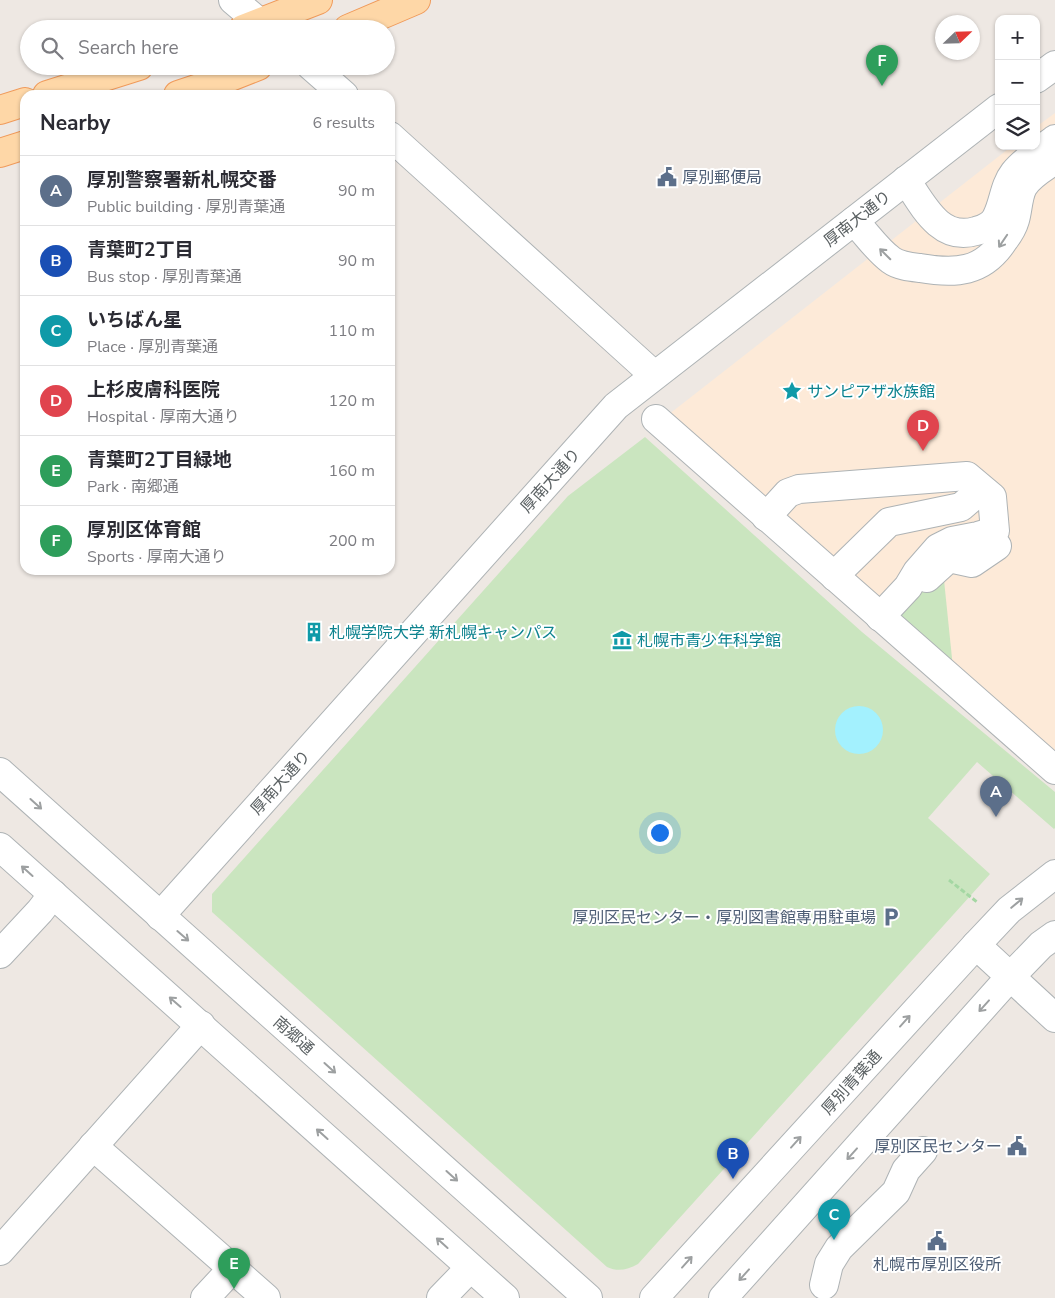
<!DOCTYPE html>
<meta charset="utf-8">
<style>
:root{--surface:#fff;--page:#f2f2f3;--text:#2b2b33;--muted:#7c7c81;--line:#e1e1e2;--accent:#b45309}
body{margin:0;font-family:"Nunito Sans","Noto Sans JP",sans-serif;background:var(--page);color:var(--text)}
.controls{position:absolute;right:15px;top:15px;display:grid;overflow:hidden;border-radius:10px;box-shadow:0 1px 4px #0004}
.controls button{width:45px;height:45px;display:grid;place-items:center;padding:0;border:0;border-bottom:1px solid var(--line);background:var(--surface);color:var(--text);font:25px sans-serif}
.compass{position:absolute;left:935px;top:15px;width:45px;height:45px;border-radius:50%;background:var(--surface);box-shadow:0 1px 4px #0004;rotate:67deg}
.you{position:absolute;left:659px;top:832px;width:18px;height:18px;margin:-12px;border:4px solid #fff;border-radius:50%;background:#1a73e8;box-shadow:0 0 0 8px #1a73e833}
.badge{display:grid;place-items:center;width:32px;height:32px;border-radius:50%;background:var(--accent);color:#fff;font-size:16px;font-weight:700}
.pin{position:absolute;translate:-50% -41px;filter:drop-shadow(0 1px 2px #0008)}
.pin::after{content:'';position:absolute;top:26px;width:18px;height:15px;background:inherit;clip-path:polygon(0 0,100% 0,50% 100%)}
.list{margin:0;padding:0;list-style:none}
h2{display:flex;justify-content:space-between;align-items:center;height:65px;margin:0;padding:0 20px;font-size:21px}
h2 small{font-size:16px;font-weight:400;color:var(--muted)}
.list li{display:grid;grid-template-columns:32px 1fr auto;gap:15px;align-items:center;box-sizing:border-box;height:70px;padding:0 20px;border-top:1px solid var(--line)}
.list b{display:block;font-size:19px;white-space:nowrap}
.list p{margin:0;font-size:16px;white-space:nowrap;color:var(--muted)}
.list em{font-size:16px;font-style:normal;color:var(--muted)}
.icon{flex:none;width:28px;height:28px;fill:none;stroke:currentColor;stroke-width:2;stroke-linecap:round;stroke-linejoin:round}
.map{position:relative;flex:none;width:1055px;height:1298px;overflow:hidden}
.search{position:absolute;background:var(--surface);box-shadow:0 1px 4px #0004;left:20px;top:20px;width:375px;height:55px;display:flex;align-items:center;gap:12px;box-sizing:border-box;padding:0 18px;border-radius:28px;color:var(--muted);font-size:19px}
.panel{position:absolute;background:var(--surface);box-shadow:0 1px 4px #0004;left:20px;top:90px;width:375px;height:485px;border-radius:15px}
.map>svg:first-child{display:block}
</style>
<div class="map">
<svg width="1055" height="1298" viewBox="0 0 1055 1298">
<rect width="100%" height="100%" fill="#eee8e3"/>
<polygon fill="#fdead8" points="1055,113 1055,759 668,415 1012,146 1036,146 1036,127"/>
<g fill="#cae5bf">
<path d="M 645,437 L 862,632 L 1055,792 L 1055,828 L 1054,829 L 977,762 L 928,818 L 990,874 L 638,1264 C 627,1270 618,1272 607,1267 L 212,912 L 212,894 L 568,496 Z"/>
<polygon points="939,576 944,580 953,668 891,614"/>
</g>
<circle fill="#a3f1fe" cx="859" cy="730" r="24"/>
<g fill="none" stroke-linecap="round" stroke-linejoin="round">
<defs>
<g id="minor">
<polyline points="233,0 267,29"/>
<polyline points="311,66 344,95"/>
<polyline points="1036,79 1055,65"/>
<polyline points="390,136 654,375"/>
<path d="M 906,180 C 923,205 940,242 976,231 C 985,229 994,224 997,216 C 1004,202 1004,186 1014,173 C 1024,160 1041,150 1055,139"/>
<path d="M 854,221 C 866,233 877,250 891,260 C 899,266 911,267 920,268 C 955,274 983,273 1004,240 C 1008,235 1013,227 1015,220 C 1018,210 1018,196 1023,187 C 1030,175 1045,167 1055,160"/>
<polyline points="656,419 1055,770"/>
<polyline points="766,517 788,493 799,489 967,476 992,497 995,531 978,536 952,541 938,548 917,572 908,587 880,617"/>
<polyline points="835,577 841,569 889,522 961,507 976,494"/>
<polyline points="927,578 949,558 972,563 997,546"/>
<polyline points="0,772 588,1298"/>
<polyline points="0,847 505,1298"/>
<polyline points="160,916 616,406 999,108"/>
<polyline points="976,945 1055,1018"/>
<polyline points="0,954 40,911 53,894"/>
<polyline points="93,1146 266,1298"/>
<polyline points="0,1251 201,1025"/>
<polyline points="824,1285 829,1264 839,1248 896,1192 906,1170 923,1151"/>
<polyline points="205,1298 232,1269"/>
<polyline points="441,1298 470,1268"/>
<polyline points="654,1298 976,945 1009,910 1055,874"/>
<polyline points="723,1298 1010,977 1041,945 1055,935"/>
</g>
<g id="major">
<polyline points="243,29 318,0"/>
<polyline points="348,29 416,0"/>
<polyline points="47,95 139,66"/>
<polyline points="178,95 220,81 258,66"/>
<polyline points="0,110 25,102"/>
<polyline points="0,153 25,145"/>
</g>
</defs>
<use href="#minor" stroke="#aeb3b5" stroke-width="30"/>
<use href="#major" stroke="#f09a5a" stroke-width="30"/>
<polyline stroke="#a4d7a3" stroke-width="3" stroke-dasharray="5 2.5" stroke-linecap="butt" points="949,880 977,902"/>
<use href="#minor" stroke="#fff" stroke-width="28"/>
<use href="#major" stroke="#fed7a7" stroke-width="28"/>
</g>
<defs><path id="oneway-shaft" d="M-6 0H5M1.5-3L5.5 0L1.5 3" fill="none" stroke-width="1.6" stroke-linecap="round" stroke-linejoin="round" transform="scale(1.25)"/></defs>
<g stroke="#9da0a1">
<use href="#oneway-shaft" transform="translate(1003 241) rotate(124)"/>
<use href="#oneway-shaft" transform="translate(885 254) rotate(-135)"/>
<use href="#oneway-shaft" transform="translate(36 804) rotate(42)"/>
<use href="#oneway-shaft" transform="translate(27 871) rotate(-138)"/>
<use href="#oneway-shaft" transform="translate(1017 903) rotate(-40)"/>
<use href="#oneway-shaft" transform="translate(183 936) rotate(41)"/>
<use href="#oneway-shaft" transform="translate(175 1002) rotate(-139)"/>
<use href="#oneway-shaft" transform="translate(984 1006) rotate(132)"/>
<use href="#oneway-shaft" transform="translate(905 1021) rotate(-48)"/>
<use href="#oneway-shaft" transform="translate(330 1068) rotate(42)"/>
<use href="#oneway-shaft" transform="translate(322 1134) rotate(-138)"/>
<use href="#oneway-shaft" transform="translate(796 1142) rotate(-48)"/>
<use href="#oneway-shaft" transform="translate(852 1154) rotate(132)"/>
<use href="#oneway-shaft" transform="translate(452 1176) rotate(42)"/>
<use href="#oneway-shaft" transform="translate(442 1243) rotate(-138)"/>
<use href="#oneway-shaft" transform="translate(687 1262) rotate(-48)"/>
<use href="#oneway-shaft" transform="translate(744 1275) rotate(132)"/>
</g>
<defs>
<symbol id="civic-bare" viewBox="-9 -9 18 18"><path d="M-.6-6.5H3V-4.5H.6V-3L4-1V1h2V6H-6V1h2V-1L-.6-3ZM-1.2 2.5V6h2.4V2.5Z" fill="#5c6f8a" stroke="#fff" stroke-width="2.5" paint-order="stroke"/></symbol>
<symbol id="sight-bare" viewBox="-9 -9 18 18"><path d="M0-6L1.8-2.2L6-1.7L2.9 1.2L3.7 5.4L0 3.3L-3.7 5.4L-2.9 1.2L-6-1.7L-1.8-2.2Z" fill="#0f9aa8" stroke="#fff" stroke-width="2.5" paint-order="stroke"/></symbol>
<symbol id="building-bare" viewBox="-9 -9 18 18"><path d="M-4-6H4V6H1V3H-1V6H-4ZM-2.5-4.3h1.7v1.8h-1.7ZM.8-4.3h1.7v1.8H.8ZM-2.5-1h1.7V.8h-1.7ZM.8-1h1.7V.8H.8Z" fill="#0f9aa8" stroke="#fff" stroke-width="2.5" paint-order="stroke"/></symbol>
<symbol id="museum-bare" viewBox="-9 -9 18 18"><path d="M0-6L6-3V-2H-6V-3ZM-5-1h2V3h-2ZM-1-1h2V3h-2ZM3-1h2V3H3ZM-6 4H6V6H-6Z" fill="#0f9aa8" stroke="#fff" stroke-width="2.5" paint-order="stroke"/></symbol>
<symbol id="parking-bare" viewBox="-9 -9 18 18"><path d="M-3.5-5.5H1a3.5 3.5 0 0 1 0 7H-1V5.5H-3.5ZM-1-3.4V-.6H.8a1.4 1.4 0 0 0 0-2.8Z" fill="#5c6f8a" stroke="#fff" stroke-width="2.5" paint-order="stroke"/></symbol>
</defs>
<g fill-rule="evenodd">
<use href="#civic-bare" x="653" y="163" width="28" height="28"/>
<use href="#sight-bare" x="778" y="377" width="28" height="28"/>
<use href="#building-bare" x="300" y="618" width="28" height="28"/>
<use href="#museum-bare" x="608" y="626" width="28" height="28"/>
<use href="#parking-bare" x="877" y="903" width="28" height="28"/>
<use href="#civic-bare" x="1003" y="1132" width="28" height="28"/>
<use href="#civic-bare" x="923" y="1227" width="28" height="28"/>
</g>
<g text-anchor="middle" stroke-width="4" stroke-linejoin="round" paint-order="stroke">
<g font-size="16" fill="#4e5e75" stroke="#fff" text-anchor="end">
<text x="682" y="183" text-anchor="start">厚別郵便局</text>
<text x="876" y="923">厚別区民センター・厚別図書館専用駐車場</text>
<text x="1002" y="1152">厚別区民センター</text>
<text x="937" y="1270" text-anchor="middle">札幌市厚別区役所</text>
</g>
<g font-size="16" fill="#5b6163" stroke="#fff">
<text transform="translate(857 218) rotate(-38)" y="6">厚南大通り</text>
<text transform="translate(550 480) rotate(-48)" y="6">厚南大通り</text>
<text transform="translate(280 782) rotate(-48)" y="6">厚南大通り</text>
<text transform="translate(294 1035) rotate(42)" y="6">南郷通</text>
<text transform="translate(851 1082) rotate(-48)" y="6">厚別青葉通</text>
</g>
<g font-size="16" fill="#0d838f" stroke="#fff" text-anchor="start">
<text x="807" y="397">サンピアザ水族館</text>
<text x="329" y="638">札幌学院大学 新札幌キャンパス</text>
<text x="637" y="646">札幌市青少年科学館</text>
</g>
</g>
</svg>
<div class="controls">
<button>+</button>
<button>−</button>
<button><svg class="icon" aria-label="layers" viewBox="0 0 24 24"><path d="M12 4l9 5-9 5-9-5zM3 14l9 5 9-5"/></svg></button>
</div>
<svg class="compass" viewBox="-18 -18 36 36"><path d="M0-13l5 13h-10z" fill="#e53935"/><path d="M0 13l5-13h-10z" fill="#7c7c81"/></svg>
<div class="you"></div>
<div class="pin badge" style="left:996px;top:817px;background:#5c6f8a">A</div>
<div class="pin badge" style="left:733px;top:1179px;background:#1a4fb4">B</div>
<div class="pin badge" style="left:834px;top:1240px;background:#0f9aa8">C</div>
<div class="pin badge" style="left:923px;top:451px;background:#e0444e">D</div>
<div class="pin badge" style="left:234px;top:1289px;background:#2e9e5b">E</div>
<div class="pin badge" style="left:882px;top:86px;background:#2e9e5b">F</div>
<div class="search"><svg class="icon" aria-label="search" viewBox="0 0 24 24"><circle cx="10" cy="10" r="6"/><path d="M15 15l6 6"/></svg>Search here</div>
<section class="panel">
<h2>Nearby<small>6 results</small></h2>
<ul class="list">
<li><span class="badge" style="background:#5c6f8a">A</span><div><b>厚別警察署新札幌交番</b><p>Public building · 厚別青葉通</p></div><em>90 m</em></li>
<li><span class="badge" style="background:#1a4fb4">B</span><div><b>青葉町2丁目</b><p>Bus stop · 厚別青葉通</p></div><em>90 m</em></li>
<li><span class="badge" style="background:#0f9aa8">C</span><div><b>いちばん星</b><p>Place · 厚別青葉通</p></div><em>110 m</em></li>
<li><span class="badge" style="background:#e0444e">D</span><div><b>上杉皮膚科医院</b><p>Hospital · 厚南大通り</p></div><em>120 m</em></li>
<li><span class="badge" style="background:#2e9e5b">E</span><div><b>青葉町2丁目緑地</b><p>Park · 南郷通</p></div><em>160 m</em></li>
<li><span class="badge" style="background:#2e9e5b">F</span><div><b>厚別区体育館</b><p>Sports · 厚南大通り</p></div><em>200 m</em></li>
</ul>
</section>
</div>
